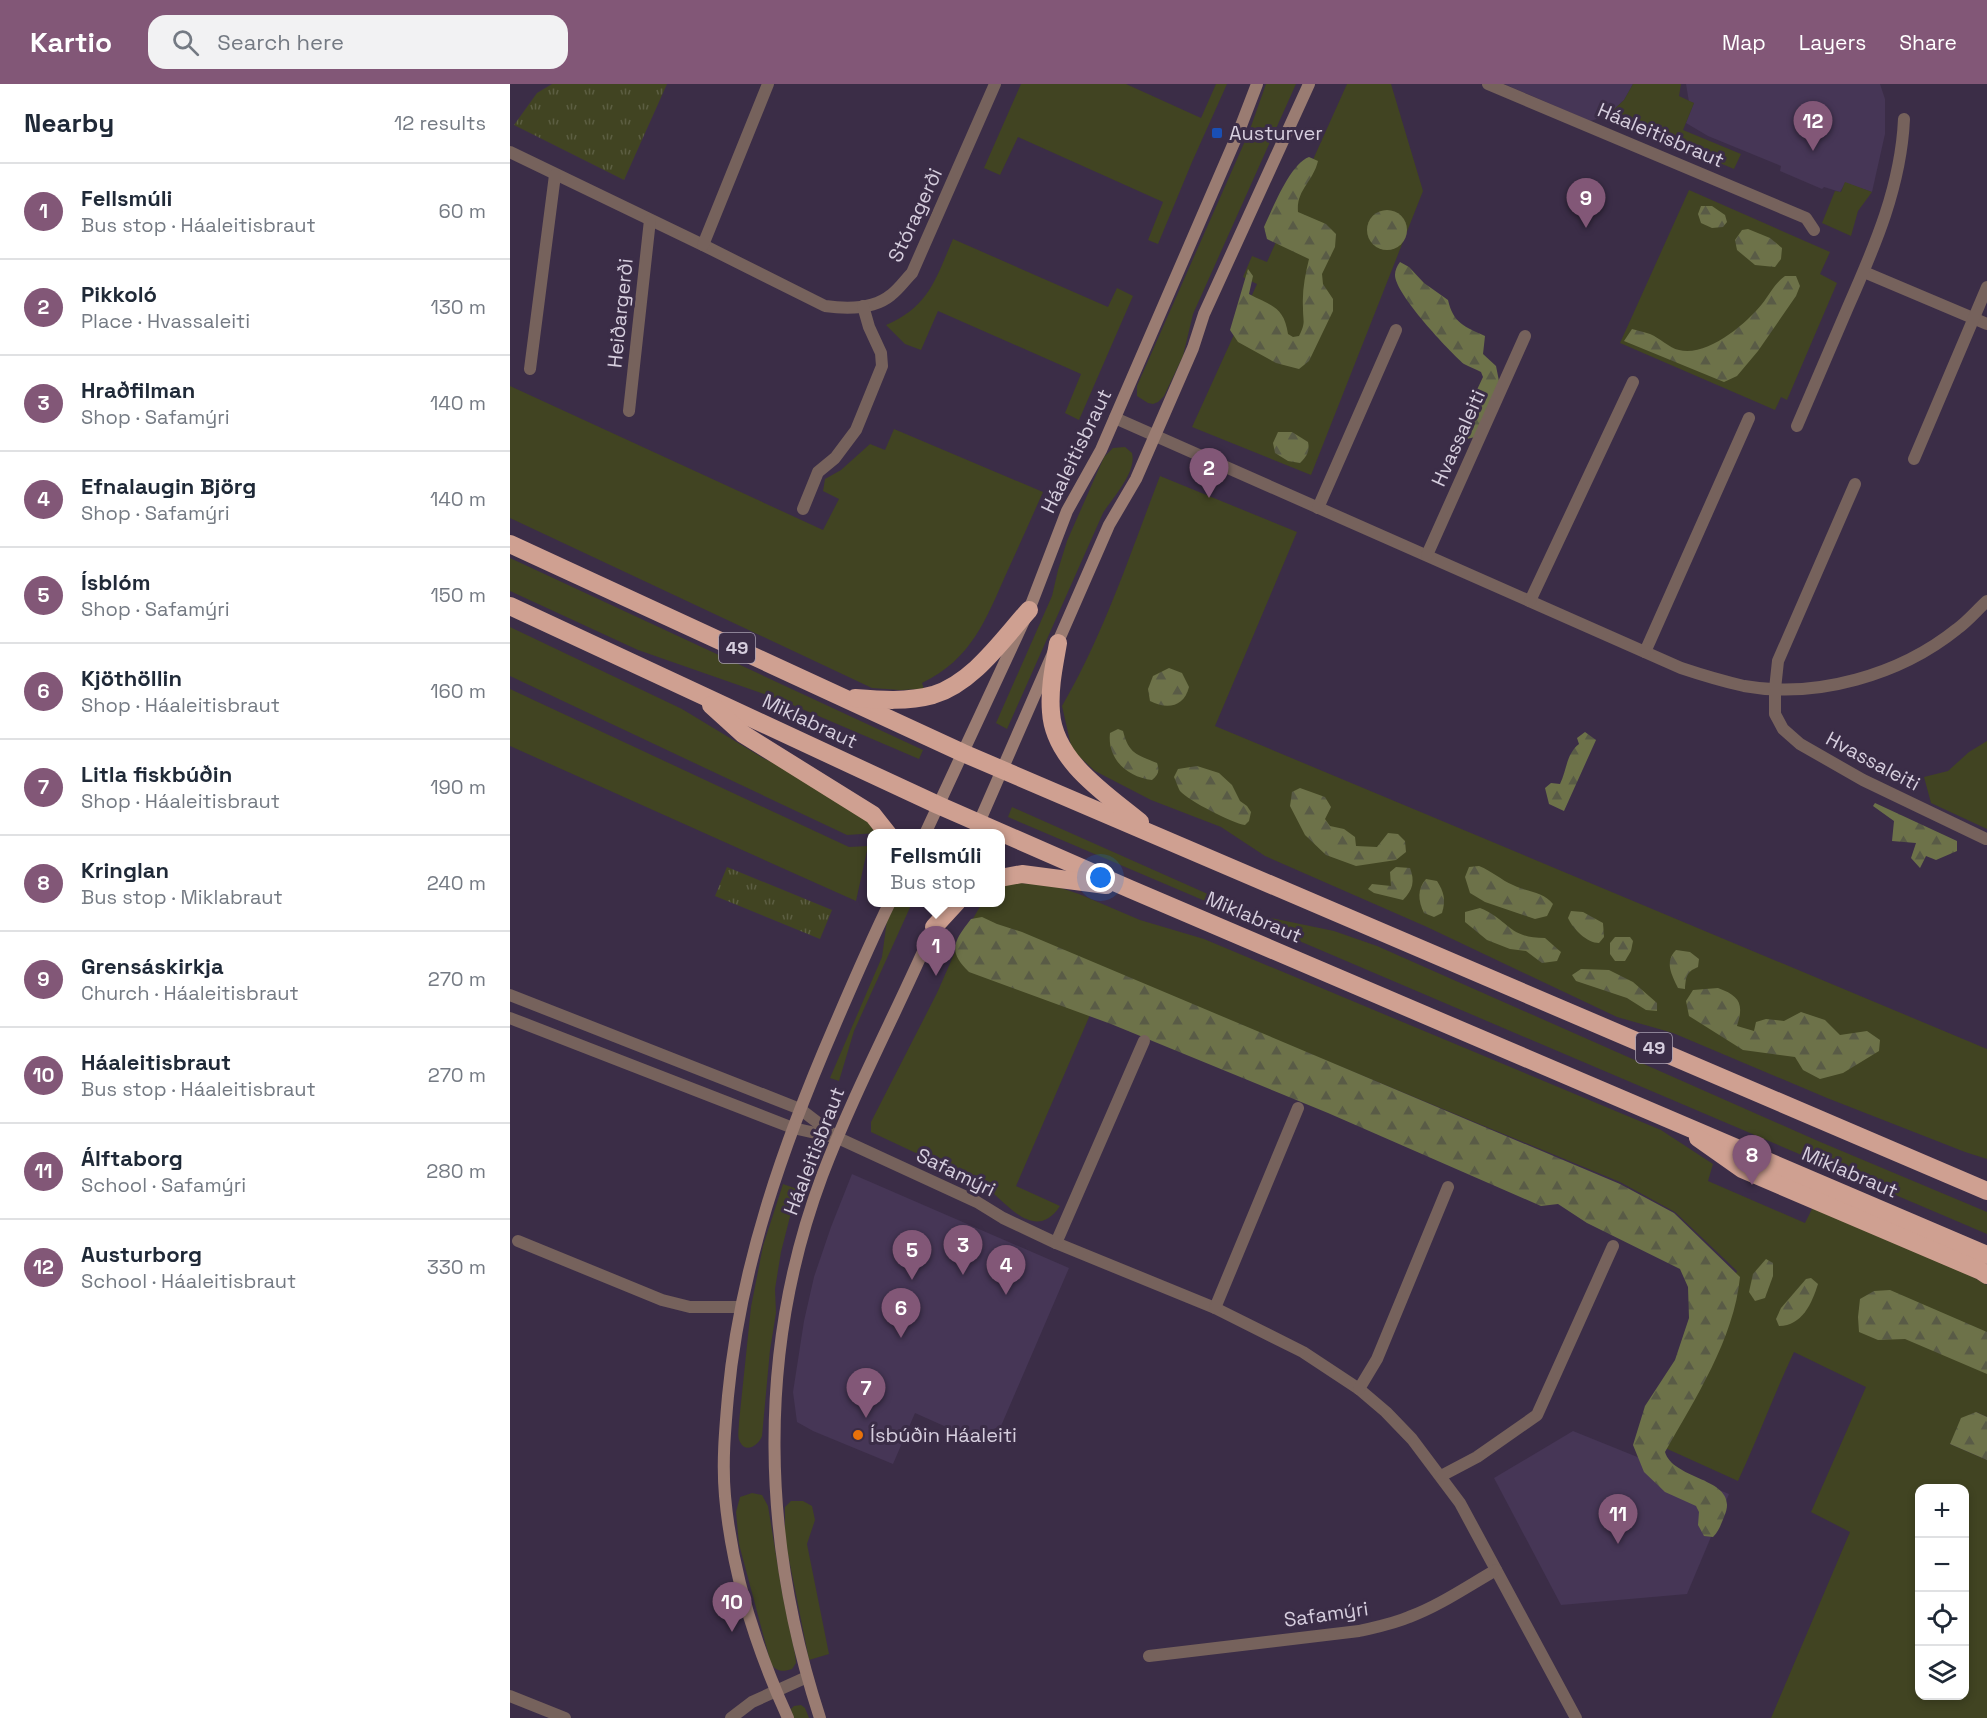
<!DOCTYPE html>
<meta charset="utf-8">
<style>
:root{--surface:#fff;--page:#f2f2f3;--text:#1f2937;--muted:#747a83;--line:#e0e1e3;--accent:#825777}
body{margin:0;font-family:"Space Grotesk",sans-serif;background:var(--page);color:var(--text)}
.controls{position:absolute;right:18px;bottom:18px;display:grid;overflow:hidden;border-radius:12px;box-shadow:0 3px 9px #0003}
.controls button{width:54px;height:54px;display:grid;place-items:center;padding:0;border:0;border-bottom:2px solid var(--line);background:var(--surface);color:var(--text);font:30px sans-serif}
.you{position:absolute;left:591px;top:794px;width:21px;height:21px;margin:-15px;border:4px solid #fff;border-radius:50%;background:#1a73e8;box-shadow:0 0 0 9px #1a73e833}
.badge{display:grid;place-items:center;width:39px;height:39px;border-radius:50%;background:var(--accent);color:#fff;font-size:20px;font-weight:700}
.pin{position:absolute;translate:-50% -50px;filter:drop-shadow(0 2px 3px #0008)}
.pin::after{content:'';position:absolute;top:32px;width:21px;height:18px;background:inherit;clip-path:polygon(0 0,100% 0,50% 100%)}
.popup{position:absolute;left:357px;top:745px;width:138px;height:78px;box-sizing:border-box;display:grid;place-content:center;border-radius:12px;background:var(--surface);filter:drop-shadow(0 2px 4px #0005);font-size:20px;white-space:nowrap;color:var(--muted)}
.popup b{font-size:22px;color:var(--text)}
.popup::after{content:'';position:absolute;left:50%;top:100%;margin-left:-12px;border:12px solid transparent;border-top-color:var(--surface)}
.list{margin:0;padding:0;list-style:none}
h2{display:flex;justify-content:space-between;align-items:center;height:78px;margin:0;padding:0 24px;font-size:26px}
h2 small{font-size:20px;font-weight:400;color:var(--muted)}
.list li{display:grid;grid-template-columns:39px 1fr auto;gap:18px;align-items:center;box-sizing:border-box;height:96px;padding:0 24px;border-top:2px solid var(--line)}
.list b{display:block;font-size:22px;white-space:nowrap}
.list p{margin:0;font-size:20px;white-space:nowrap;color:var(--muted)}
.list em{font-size:20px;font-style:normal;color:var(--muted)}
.icon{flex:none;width:33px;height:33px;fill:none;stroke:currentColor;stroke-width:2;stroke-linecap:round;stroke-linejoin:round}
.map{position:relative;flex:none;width:1477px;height:1634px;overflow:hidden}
header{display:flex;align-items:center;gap:36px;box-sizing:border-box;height:84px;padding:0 30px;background:var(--accent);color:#fff}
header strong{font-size:28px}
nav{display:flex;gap:33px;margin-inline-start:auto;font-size:21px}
.search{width:420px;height:54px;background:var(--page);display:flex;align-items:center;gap:15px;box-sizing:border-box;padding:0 21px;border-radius:18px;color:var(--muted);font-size:22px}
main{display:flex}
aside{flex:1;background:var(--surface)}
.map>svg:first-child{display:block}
</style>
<header>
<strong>Kartio</strong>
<div class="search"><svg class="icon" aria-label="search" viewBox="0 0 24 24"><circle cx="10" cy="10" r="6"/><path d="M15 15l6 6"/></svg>Search here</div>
<nav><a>Map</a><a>Layers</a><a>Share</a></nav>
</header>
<main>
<aside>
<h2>Nearby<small>12 results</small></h2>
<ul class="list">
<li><span class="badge">1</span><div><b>Fellsmúli</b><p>Bus stop · Háaleitisbraut</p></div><em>60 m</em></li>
<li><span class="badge">2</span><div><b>Pikkoló</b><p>Place · Hvassaleiti</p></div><em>130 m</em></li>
<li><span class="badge">3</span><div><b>Hraðfilman</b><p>Shop · Safamýri</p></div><em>140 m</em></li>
<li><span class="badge">4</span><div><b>Efnalaugin Björg</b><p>Shop · Safamýri</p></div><em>140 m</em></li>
<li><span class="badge">5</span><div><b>Ísblóm</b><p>Shop · Safamýri</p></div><em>150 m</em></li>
<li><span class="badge">6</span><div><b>Kjöthöllin</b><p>Shop · Háaleitisbraut</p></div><em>160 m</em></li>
<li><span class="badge">7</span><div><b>Litla fiskbúðin</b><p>Shop · Háaleitisbraut</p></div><em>190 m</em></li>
<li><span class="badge">8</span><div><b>Kringlan</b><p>Bus stop · Miklabraut</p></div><em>240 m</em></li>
<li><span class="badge">9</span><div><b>Grensáskirkja</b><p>Church · Háaleitisbraut</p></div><em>270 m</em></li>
<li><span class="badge">10</span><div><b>Háaleitisbraut</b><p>Bus stop · Háaleitisbraut</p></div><em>270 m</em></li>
<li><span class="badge">11</span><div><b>Álftaborg</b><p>School · Safamýri</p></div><em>280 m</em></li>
<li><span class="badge">12</span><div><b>Austurborg</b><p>School · Háaleitisbraut</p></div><em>330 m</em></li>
</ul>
</aside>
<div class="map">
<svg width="1477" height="1634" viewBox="0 0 1477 1634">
<defs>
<pattern id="forest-firs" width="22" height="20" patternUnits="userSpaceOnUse" patternTransform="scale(1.5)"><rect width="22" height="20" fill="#6d7249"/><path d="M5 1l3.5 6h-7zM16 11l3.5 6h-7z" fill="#595b46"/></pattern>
<pattern id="park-tufts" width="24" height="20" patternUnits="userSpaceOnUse" patternTransform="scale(1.5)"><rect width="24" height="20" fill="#414422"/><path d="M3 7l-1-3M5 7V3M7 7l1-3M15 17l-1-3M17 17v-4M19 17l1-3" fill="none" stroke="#5c5e42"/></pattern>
</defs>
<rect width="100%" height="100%" fill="#3b2d47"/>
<g fill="#463656">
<polygon points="994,0 1123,0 1114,16 1097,32 1080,37"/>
<polygon points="1176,0 1370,0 1375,15 1375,50 1362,108 1335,99 1330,108 1314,103 1312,105 1270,87 1271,82 1198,52 1176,39 1184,19 1179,18"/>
<polygon points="342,1090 559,1184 491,1342 461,1354 405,1329 383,1380 303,1347 287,1338 283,1308 294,1237 304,1193 321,1143"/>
<polygon points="1063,1347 1219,1410 1177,1510 1051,1521 984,1394"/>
</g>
<g fill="#414422" fill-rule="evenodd">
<polygon points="511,0 616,0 691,34 706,0 717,0 682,78 648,160 638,156 653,118 508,53 490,91 474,84"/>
<polygon points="756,0 786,0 683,230 673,272 654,312 648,318 643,320 638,319 627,312 627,302 739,48"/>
<polygon points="837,0 881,0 913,107 801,391 682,343 747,200 733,193 742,172 757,178"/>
<polygon points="1123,0 1171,0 1169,12 1184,19 1173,46 1231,70 1224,85 1097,32 1114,16"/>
<polygon points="1335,98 1362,108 1348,127 1341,152 1312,139 1325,107 1331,108"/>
<polygon points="1179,106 1320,168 1310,190 1327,199 1277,316 1271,313 1265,326 1110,259"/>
<path d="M 443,155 L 598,223 L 607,204 L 623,212 L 569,336 L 555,329 L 571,290 L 428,227 L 411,266 L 395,260 L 376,241 C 419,223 426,194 443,155 Z"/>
<path d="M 0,302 L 313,446 L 329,415 L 313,407 L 315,395 L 331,386 L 360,360 L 375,366 L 384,345 L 533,408 C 521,435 509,462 497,488 C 476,535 462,575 412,599 L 414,605 L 390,606 L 362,604 L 0,434 Z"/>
<path d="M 615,363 L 622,369 C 627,388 603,413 593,429 L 497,645 L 486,639 L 542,512 L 548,486 L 557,457 L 594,373 L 603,364 Z"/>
<path d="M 650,392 L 787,448 L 705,642 L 1477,965 L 1477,1075 L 1455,1068 L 1317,1014 L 1163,949 L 1107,933 L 917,843 L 755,772 L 711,743 L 641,716 L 585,687 L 562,666 L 552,622 C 594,550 620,470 650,392 Z"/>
<polygon points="0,474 413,666 409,675 271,616 128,566 0,507"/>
<polygon points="0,543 172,625 253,674 343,718 367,749 337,751 0,592"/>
<polygon points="0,605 339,763 358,762 346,817 0,662"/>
<polygon points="1477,657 1477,745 1421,719 1414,693 1438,687 1459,668"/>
<polygon points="502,723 718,819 756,833 824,847 867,862 1308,1057 1477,1128 1477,1150 498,733"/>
<path d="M 495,798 L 542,801 L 569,810 L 630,836 L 694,855 L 1151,1046 L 1203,1080 L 1198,1097 L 1295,1139 L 1303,1123 L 1444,1182 L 1477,1201 L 1477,1333 L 1466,1328 L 1440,1360 L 1477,1376 L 1477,1634 L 1261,1634 L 1340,1448 L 1301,1428 L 1356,1303 L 1284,1268 C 1264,1310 1248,1354 1228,1397 L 1153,1363 L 1227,1187 L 1165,1128 L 1110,1098 L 599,887 L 506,1102 L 550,1122 C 524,1161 495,1116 472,1100 L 361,1048 L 361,1038 L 427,909 L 449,859 L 472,819 L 490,818 L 491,801 ZM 1410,1404 L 1454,1404 L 1454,1612 L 1410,1612 Z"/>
<polygon points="386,819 402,819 344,947 329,997 320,994 372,873 377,836"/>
<path d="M 273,1100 L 287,1105 L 271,1168 L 265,1205 L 266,1229 L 260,1266 L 252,1352 C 249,1361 236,1370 230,1358 C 227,1353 229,1344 229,1338 L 241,1223 L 253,1162 Z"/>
<path d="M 242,1409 L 252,1411 L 258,1422 L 272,1508 L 285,1570 L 286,1579 L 282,1585 C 273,1588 267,1588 261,1580 L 229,1460 L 226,1428 L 230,1413 Z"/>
<polygon points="281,1417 293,1417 302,1422 305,1436 297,1460 319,1570 299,1576 275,1455 275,1423"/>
<polygon points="291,1621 295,1624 299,1634 283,1634 281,1625 284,1622"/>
</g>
<g fill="url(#forest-firs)">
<path d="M 799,73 L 808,77 C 803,98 786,106 788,128 L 816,140 L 826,150 L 825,163 L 812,190 L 813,200 L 823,215 L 823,227 L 799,277 L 789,285 L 766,279 L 728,258 L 720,246 L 738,185 L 743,192 L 739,210 C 762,222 774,223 778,250 L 783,253 L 789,252 C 796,238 793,238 793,224 C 792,207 795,191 799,175 L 757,155 L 754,143 C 763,124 780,80 799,73 Z"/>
<polygon points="1191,122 1202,122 1215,131 1217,138 1213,143 1202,144 1191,139 1188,130"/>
<circle cx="877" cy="146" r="20"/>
<polygon points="1238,145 1260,154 1272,164 1271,175 1265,183 1245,181 1227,166 1225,156 1232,146"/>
<path d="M 890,178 L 899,183 L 914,199 L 938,216 C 943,239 955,243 975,252 L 973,270 L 986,282 L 989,297 L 965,353 L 957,355 L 952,350 L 956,329 L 973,293 L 971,288 C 966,285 959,283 954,280 C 939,267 885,210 885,191 C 885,186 887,182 890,178 Z"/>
<path d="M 1275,192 L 1286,192 L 1290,202 L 1286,212 L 1248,267 L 1227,292 L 1214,298 L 1114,257 L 1122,245 C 1128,247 1135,248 1140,250 C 1150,254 1159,264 1169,266 C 1197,273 1236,240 1252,220 C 1260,210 1264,200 1275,192 Z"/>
<path d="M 768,348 L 782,348 L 798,358 C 800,367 797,372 790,379 L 778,377 L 765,369 L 763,359 Z"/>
<path d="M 659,584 L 672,589 L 679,603 C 674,623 657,626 640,617 L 638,605 L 643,592 Z"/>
<path d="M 608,645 L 613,647 C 619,670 626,670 647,679 C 650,687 648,691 642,696 C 617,693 597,675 600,649 Z"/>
<path d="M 1075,648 L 1086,656 L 1054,727 L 1039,720 L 1035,704 L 1041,699 L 1050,700 C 1057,686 1056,670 1069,660 L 1067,654 Z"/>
<path d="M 687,682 L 709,689 L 722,701 L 730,717 L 737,722 L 741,728 L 739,737 L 735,741 C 722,739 679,717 670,707 C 668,704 666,697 664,693 L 668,685 Z"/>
<polygon points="790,704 815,713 821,723 815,735 820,742 834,745 845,753 846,762 867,763 878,749 888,750 895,757 896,768 886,776 846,782 816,771 795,751 780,722 782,708"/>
<polygon points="1365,719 1447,757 1447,767 1426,776 1416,772 1410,784 1401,774 1406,759 1382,757 1384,737 1363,722"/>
<path d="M 969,782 C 982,787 991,796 1003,801 C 1017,808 1034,808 1043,820 L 1037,832 L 1025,835 L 975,818 L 960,809 L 955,793 L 959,783 Z"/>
<path d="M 886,783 L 900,784 C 905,797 903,806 893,816 L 864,809 L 858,805 L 862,800 L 881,802 L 880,788 Z"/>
<path d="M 916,795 L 927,797 C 934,808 936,816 932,829 L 924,833 L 914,829 C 908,817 907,805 916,795 Z"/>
<path d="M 970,824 C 1000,836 997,854 1035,854 L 1051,868 L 1047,877 L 1032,879 L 1016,867 L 1000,865 L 977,856 L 955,838 L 955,828 Z"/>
<path d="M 1061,827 L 1073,828 L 1093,839 L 1094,853 L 1089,859 C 1077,859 1063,845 1058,834 Z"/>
<path d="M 472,833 L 487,840 L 512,848 L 1110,1100 L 1164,1129 L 1230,1193 C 1224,1255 1185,1315 1155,1368 C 1164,1398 1232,1393 1214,1433 C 1211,1440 1209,1447 1203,1453 L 1194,1452 L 1188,1441 L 1189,1428 L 1186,1422 L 1155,1408 L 1134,1388 L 1123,1361 L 1135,1322 L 1165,1276 L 1179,1234 L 1178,1203 L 1170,1185 L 1077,1139 L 1048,1120 L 1031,1122 L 818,1029 L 601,940 L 459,888 C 437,867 444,857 461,835 Z"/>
<polygon points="1105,853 1120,853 1123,857 1121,867 1115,877 1105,877 1100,870 1100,859"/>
<path d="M 1166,866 L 1180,868 L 1189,875 L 1188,883 C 1176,888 1176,893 1175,905 L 1168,904 C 1162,891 1154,878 1166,866 Z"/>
<polygon points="1071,885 1099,886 1123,898 1147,919 1147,927 1136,926 1117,914 1066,897 1062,891"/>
<path d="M 1208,904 C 1230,912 1234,920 1227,942 L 1244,947 L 1246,938 L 1256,935 L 1274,937 L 1291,928 L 1315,936 L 1330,951 L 1357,947 L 1370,956 L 1369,967 L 1333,989 L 1310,995 L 1293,986 L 1285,973 L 1233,966 L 1179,932 L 1176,917 L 1183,906 Z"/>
<polygon points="1256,1175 1263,1179 1263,1192 1255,1214 1245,1217 1239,1208 1243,1190"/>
<path d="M 1301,1194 L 1308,1200 C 1302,1219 1292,1242 1269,1242 L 1266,1235 L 1271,1224 L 1296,1195 Z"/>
<polygon points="1380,1206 1477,1248 1477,1290 1395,1255 1368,1256 1349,1248 1348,1233 1350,1215 1364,1207"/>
<polygon points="1466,1328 1477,1333 1477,1376 1440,1360 1451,1334"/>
</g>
<g fill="url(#park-tufts)">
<polygon points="42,0 157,0 114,96 4,41 27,9"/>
<polygon points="217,783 322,826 310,855 205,812"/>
</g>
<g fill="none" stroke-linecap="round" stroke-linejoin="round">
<g stroke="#76625c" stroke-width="12">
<polyline points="978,0 1296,134 1304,146"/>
<path d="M 0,68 L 193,161 L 315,222 C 336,225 364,225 381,211 C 389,205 395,196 402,189 L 485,0"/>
<polyline points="193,161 258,0"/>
<polyline points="1354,188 1477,240"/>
<polyline points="20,285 45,91"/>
<polyline points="119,327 140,136"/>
<path d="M 605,334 L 1171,584 C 1192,591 1212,597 1234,602 C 1306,615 1390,591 1447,545 C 1458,537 1467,526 1477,517"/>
<path d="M 1287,342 C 1304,303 1321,263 1338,223 C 1365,162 1391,102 1394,35"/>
<polyline points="1404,375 1477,203"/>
<polyline points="1345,400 1268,577 1265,605 1265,630 1273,645 1290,660 1353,696 1476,755"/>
<polyline points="808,424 886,246"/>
<polyline points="293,425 308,388 325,374 346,346 372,282 371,269 359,243 353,222"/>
<polyline points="917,471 1015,252"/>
<polyline points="1020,517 1123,298"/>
<polyline points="1135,568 1239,334"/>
<polyline points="0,911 290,1025 324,1051"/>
<polyline points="0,934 283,1044 328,1054 467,1118 493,1134 546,1159 705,1224 793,1268 849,1305 876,1328 902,1355 950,1419 1066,1634"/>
<polyline points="8,1157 152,1216 180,1223 230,1223"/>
<polyline points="546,1159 634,957"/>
<polyline points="705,1224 788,1024"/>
<polyline points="849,1305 867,1275 938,1103"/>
<polyline points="931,1392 967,1373 1027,1331 1103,1162"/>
<path d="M 639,1572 L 849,1547 C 866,1543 883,1540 899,1533 C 929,1522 958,1502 986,1486"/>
<polyline points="0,1612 55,1634"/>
<polyline points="221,1634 242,1618 297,1593"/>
</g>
<g stroke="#9a7c72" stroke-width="12">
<polyline points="415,750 519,526 557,427 591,366 729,47 747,0"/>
<polyline points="464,750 599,441 626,395 683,264 694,230 799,0"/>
<path d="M 278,1634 C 246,1564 222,1490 215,1412 C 212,1379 215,1346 218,1312 C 230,1183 273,1061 324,943 C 342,901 360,859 380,818"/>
<path d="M 310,1634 C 252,1457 246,1269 312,1092 C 345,1005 390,922 427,836"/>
</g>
<g stroke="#cfa091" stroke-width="18">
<polyline points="0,460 453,669 1477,1107"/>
<polyline points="0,522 428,721 620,805 1477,1171"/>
<path d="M 548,559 C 544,582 539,605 541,628 C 544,677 596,710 630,738"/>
<path d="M 345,614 C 371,616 397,618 423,611 C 463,599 492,556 519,526"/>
<polyline points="201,621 233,650 363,731 378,750"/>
<polyline points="490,794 512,790 596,801"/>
<polyline points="424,843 447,818"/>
<polyline points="1188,1054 1232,1085 1471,1187 1477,1191"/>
</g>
</g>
<rect fill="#1a4fb4" stroke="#3b2d47" stroke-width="2" x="701" y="43" width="12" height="12" rx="3"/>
<circle fill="#e8710a" stroke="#3b2d47" stroke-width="2" cx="348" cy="1351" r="6"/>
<g text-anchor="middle" stroke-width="6" stroke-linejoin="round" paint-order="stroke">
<g fill="#3b2d47" stroke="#a89eb1" stroke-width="1.5">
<rect x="209" y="549" width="36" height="30" rx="4.5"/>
<rect x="1126" y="949" width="36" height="30" rx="4.5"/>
</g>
<g font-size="18" font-weight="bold" fill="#d6cede">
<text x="227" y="570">49</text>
<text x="1144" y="970">49</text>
</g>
<g font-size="20" fill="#d6cede" stroke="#3b2d47" text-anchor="start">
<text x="719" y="56">Austurver</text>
<text x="360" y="1358">Ísbúðin Háaleiti</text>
</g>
<g font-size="20" fill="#d6cede" stroke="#3b2d47">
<text transform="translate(1151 51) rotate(23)" y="7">Háaleitisbraut</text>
<text transform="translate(405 131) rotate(-65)" y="7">Stóragerði</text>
<text transform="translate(110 229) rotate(-84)" y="7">Heiðargerði</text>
<text transform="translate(948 354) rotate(-66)" y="7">Hvassaleiti</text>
<text transform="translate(566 367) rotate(-64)" y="7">Háaleitisbraut</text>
<text transform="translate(300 637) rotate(25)" y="7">Miklabraut</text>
<text transform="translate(1363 677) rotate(28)" y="7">Hvassaleiti</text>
<text transform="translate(744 833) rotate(23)" y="7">Miklabraut</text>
<text transform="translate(304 1067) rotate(-69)" y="7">Háaleitisbraut</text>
<text transform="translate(446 1088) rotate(26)" y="7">Safamýri</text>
<text transform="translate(1340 1088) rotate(23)" y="7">Miklabraut</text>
<text transform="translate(816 1530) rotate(-8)" y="7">Safamýri</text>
</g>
</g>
</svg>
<div class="controls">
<button>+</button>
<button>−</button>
<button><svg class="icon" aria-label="locate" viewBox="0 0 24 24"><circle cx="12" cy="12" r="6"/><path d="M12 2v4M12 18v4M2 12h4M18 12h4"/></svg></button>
<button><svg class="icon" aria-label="layers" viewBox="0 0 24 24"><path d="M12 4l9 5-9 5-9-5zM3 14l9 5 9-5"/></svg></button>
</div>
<div class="you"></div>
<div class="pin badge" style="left:426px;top:892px">1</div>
<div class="popup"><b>Fellsmúli</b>Bus stop</div>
<div class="pin badge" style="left:699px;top:414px">2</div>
<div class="pin badge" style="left:453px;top:1191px">3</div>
<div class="pin badge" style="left:496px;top:1211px">4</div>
<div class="pin badge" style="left:402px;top:1196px">5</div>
<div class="pin badge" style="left:391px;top:1254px">6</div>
<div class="pin badge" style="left:356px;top:1334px">7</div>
<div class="pin badge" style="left:1242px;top:1101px">8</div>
<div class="pin badge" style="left:1076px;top:144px">9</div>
<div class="pin badge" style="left:222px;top:1548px">10</div>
<div class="pin badge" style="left:1108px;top:1460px">11</div>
<div class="pin badge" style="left:1303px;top:67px">12</div>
</div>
</main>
